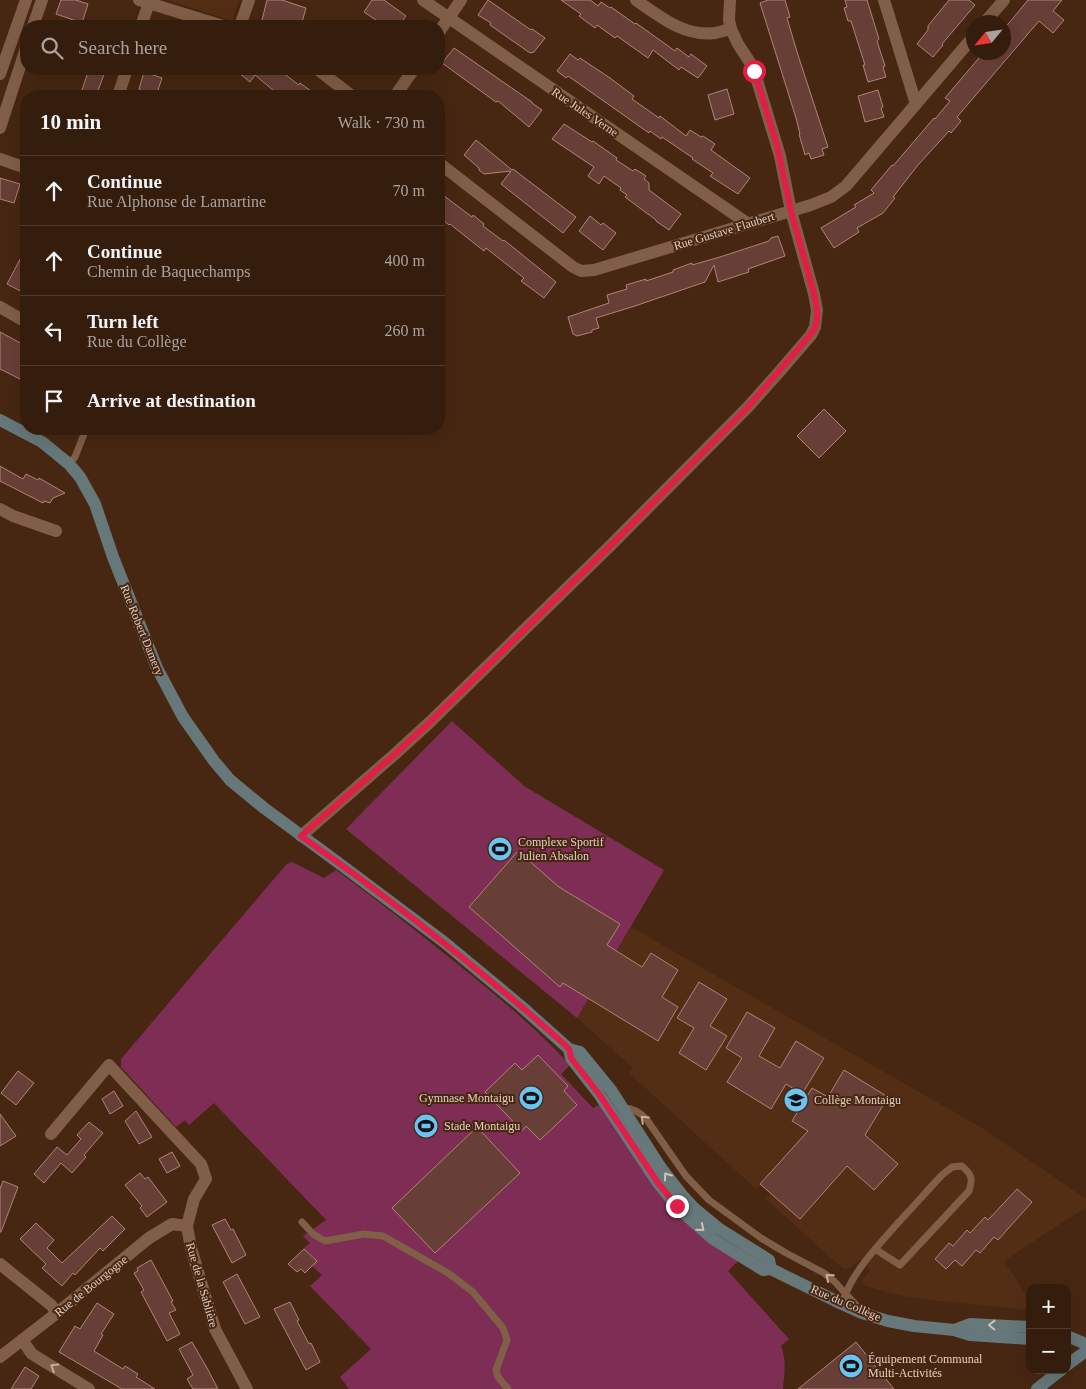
<!DOCTYPE html>
<meta charset="utf-8">
<style>
:root{--surface:#351d0e;--page:#402a1c;--text:#f1f3f6;--muted:#aaa29e;--line:#4f3b2e}
body{margin:0;font-family:"Times New Roman",serif;background:var(--page);color:var(--text)}
.controls{position:absolute;right:15px;bottom:15px;display:grid;overflow:hidden;border-radius:10px;box-shadow:0 5px 20px #0002}
.controls button{width:45px;height:45px;display:grid;place-items:center;padding:0;border:0;border-bottom:1px solid var(--line);background:var(--surface);color:var(--text);font:25px sans-serif}
.compass{position:absolute;left:966px;top:15px;width:45px;height:45px;border-radius:50%;background:var(--surface);box-shadow:0 5px 20px #0002;rotate:241deg}
.stop{position:absolute;width:15px;height:15px;margin:-11px;border:4px solid #e11d48;border-radius:50%;background:#fff}
.stop.end{background:#e11d48;border-color:#fff;box-shadow:0 1px 5px #0008}
.list{margin:0;padding:0;list-style:none}
h2{display:flex;justify-content:space-between;align-items:center;height:65px;margin:0;padding:0 20px;font-size:21px}
h2 small{font-size:16px;font-weight:400;color:var(--muted)}
.list li{display:grid;grid-template-columns:32px 1fr auto;gap:15px;align-items:center;box-sizing:border-box;height:70px;padding:0 20px;border-top:1px solid var(--line)}
.list b{display:block;font-size:19px;white-space:nowrap}
.list p{margin:0;font-size:16px;white-space:nowrap;color:var(--muted)}
.list em{font-size:16px;font-style:normal;color:var(--muted)}
.icon{flex:none;width:28px;height:28px;fill:none;stroke:currentColor;stroke-width:2;stroke-linecap:round;stroke-linejoin:round}
.map{position:relative;flex:none;width:1086px;height:1389px;overflow:hidden}
.search{position:absolute;background:var(--surface);box-shadow:0 5px 20px #0002;left:20px;top:20px;width:425px;height:55px;display:flex;align-items:center;gap:12px;box-sizing:border-box;padding:0 18px;border-radius:20px;color:var(--muted);font-size:19px}
.panel{position:absolute;background:var(--surface);box-shadow:0 5px 20px #0002;left:20px;top:90px;width:425px;height:345px;border-radius:20px}
.map>svg:first-child{display:block}
</style>
<div class="map">
<svg width="1086" height="1389" viewBox="0 0 1086 1389">
<rect width="100%" height="100%" fill="#472712"/>
<g fill="#542e14">
<polygon points="168,0 239,0 232,21"/>
<polygon points="631,927 982,1128 1086,1199 1086,1207 1004,1261 1030,1301 1030,1310 929,1300 897,1295 865,1286 862,1281 863,1279 871,1270 860,1259 850,1268 844,1269 841,1267 766,1199 771,1193 761,1184 756,1189 629,1073 633,1068 577,1018"/>
</g>
<g fill="#7e2e55">
<polygon points="452,721 524,786 664,870 577,1018 346,829"/>
<path d="M 292,862 L 324,878 L 336,870 C 373,897 409,925 445,954 C 489,989 532,1024 570,1065 L 561,1074 L 593,1108 L 600,1104 L 738,1261 L 728,1271 L 789,1339 L 781,1346 C 787,1360 784,1375 783,1389 L 349,1389 L 340,1377 L 371,1349 L 310,1286 L 322,1275 L 312,1266 L 317,1261 L 306,1250 L 305,1251 L 303,1249 L 310,1243 L 303,1236 L 326,1220 L 214,1103 L 189,1125 L 185,1120 L 176,1127 L 121,1067 L 121,1059 L 279,873 L 287,864 Z"/>
</g>
<g fill="#673f37" stroke="#b08379">
<polygon points="61,0 76,0 88,4 82,23 56,14"/>
<polygon points="267,0 282,0 306,8 301,26 281,26 262,20"/>
<polygon points="372,0 384,0 406,16 398,26 385,26 364,12"/>
<polygon points="488,0 531,30 532,29 545,38 534,52 530,53 490,25 491,23 478,15"/>
<polygon points="561,0 590,0 598,6 601,2 610,8 611,7 635,24 636,23 675,51 677,48 689,57 691,54 707,66 698,78 681,67 679,70 653,50 648,58 617,36 615,38 597,25 595,28 579,16 581,14"/>
<polygon points="768,0 785,0 790,17 787,18 797,52 828,147 822,149 824,155 811,159 809,153 805,155 799,134 800,134 796,118 760,3"/>
<polygon points="845,0 867,0 879,39 877,41 885,66 883,67 886,77 868,82 863,65 865,65 851,21 848,21 844,8 847,7"/>
<polygon points="949,0 969,0 975,5 942,44 943,45 933,57 917,44 928,30 928,26"/>
<polygon points="1028,0 1062,0 1053,11 1064,20 1053,33 1039,21 957,117 961,121 951,133 949,131 918,165 893,197 895,198 883,213 857,228 859,232 834,248 821,228 856,207 854,205 874,193 871,190 892,165 893,166 934,118 935,119 950,101 945,98 984,52 1004,52 1004,29"/>
<polygon points="454,48 532,102 532,103 542,110 529,127 498,101 496,102 442,63"/>
<polygon points="570,54 578,60 580,58 610,78 634,96 632,99 659,118 660,116 686,136 690,130 701,137 703,136 715,144 711,150 750,178 738,194 710,176 713,173 692,159 693,158 662,137 661,139 650,131 649,133 581,85 568,76 566,78 557,71"/>
<polygon points="89,69 106,69 96,96 80,96"/>
<polygon points="234,69 278,69 299,85 300,83 318,96 280,96 255,75 250,82"/>
<polygon points="144,72 162,78 156,96 139,96 141,90 139,89"/>
<polygon points="727,89 734,114 715,120 708,95"/>
<polygon points="878,90 883,107 881,108 884,117 865,122 858,96"/>
<polygon points="564,124 592,142 593,141 617,158 616,160 633,171 635,169 646,176 644,179 649,183 649,190 681,214 669,230 656,221 656,220 625,197 627,195 620,190 621,188 604,176 599,184 588,176 594,167 552,139"/>
<polygon points="476,140 512,170 513,169 576,217 563,233 501,184 511,171 484,174 479,170 479,168 464,155"/>
<polygon points="0,178 20,184 14,203 0,199"/>
<polygon points="439,192 472,217 473,215 484,224 483,226 503,241 504,240 556,282 544,298 521,281 524,278 486,248 484,251 450,224 449,225 439,217"/>
<polygon points="590,216 601,225 603,223 616,233 603,250 579,231"/>
<polygon points="778,236 785,256 748,269 749,272 718,282 714,265 705,282 635,306 596,318 599,328 592,330 592,332 577,336 573,334 568,317 609,303 607,295 627,289 626,285 646,279 646,281 673,272 673,270 692,263 692,265 720,257 769,241 771,238"/>
<polygon points="26,248 26,294 7,284"/>
<polygon points="0,332 26,346 26,367 20,379 0,369"/>
<polygon points="824,409 846,431 819,458 797,436"/>
<polygon points="0,466 23,479 26,474 38,480 39,478 65,493 53,498 50,503 44,501 43,503 0,481"/>
<polygon points="518,851 559,887 620,924 607,945 642,967 651,953 678,970 662,997 678,1007 658,1041 563,983 560,987 469,907"/>
<polygon points="699,982 727,999 710,1026 727,1036 706,1070 679,1053 694,1028 677,1018"/>
<polygon points="747,1012 775,1028 759,1056 780,1068 796,1041 824,1058 802,1094 786,1084 771,1109 727,1082 742,1058 726,1048"/>
<polygon points="538,1055 568,1086 564,1091 577,1105 540,1140 526,1126 522,1131 485,1092 515,1063 522,1070"/>
<polygon points="844,1070 888,1097 865,1135 898,1164 874,1190 847,1166 800,1219 760,1184 808,1131 792,1121 812,1088 828,1097"/>
<polygon points="18,1071 34,1083 16,1105 1,1093"/>
<polygon points="114,1091 123,1106 110,1114 102,1099"/>
<polygon points="136,1111 152,1137 139,1144 125,1121"/>
<polygon points="0,1114 16,1136 0,1146"/>
<polygon points="89,1122 103,1133 84,1155 86,1157 72,1173 61,1163 44,1183 34,1174 57,1147 67,1155 81,1139 77,1135"/>
<polygon points="477,1127 520,1173 435,1253 392,1208"/>
<polygon points="172,1152 180,1166 167,1173 159,1159"/>
<polygon points="140,1173 145,1179 148,1177 167,1202 147,1217 140,1208 142,1206 125,1185"/>
<polygon points="3,1181 18,1187 1,1232 0,1232 0,1189"/>
<polygon points="1017,1189 1032,1202 998,1240 994,1237 980,1253 976,1250 962,1266 955,1260 946,1269 935,1259 949,1243 953,1246 967,1230 970,1233 985,1217 988,1220"/>
<polygon points="112,1216 125,1229 103,1251 100,1248 75,1275 73,1273 62,1286 42,1268 46,1264 20,1239 36,1223 54,1240 47,1248 62,1263"/>
<polygon points="225,1219 231,1230 233,1229 246,1255 232,1263 212,1225"/>
<polygon points="304,1249 317,1261 305,1273 301,1269 297,1272 288,1264"/>
<polygon points="151,1260 173,1301 171,1302 176,1310 169,1313 180,1334 167,1341 141,1292 144,1290 134,1273 138,1271 137,1268"/>
<polygon points="237,1274 260,1317 245,1324 223,1282"/>
<polygon points="290,1302 299,1320 297,1321 309,1344 311,1343 320,1362 306,1370 274,1309"/>
<polygon points="97,1303 114,1314 101,1334 103,1335 94,1351 123,1369 125,1366 138,1374 136,1377 155,1389 122,1389 59,1352 75,1326 80,1329"/>
<polygon points="192,1342 207,1368 218,1389 193,1389 187,1379 193,1375 179,1349"/>
<polygon points="856,1342 894,1389 798,1389"/>
<polygon points="25,1367 39,1376 31,1389 11,1389"/>
</g>
<g fill="none" stroke-linecap="round" stroke-linejoin="round">
<g stroke="#815e47" stroke-width="7">
<polyline points="69,464 75,457 86,429"/>
<path d="M 623,1108 C 632,1108 641,1113 647,1120 L 686,1176 L 709,1200 L 761,1238 L 786,1253 L 824,1273 L 834,1281 L 858,1307"/>
<polyline points="302,1222 313,1234 325,1241 364,1234 383,1236 448,1273 473,1292 503,1328 507,1340 496,1370 498,1377 508,1389"/>
<path d="M 842,1304 C 851,1273 876,1248 897,1224 C 912,1208 927,1191 942,1175 L 952,1167 L 962,1166 C 972,1175 973,1178 969,1191 L 900,1265 L 875,1249"/>
</g>
<g stroke="#815e47" stroke-width="12">
<polyline points="139,0 223,26"/>
<polyline points="423,0 747,223"/>
<path d="M 636,0 C 659,16 684,37 715,33 C 720,32 726,30 731,29"/>
<polyline points="884,0 916,104"/>
<polyline points="985,22 1004,0"/>
<polyline points="33,26 42,0"/>
<polyline points="141,26 149,3"/>
<polyline points="240,26 249,0"/>
<polyline points="439,32 461,0"/>
<polyline points="317,69 352,96"/>
<polyline points="0,74 26,0"/>
<polyline points="118,96 127,69"/>
<polyline points="395,96 414,69"/>
<polyline points="0,128 26,48"/>
<polyline points="0,159 26,168"/>
<polyline points="439,163 573,267 581,271 594,270 811,205 831,197 846,186 974,36"/>
<polyline points="0,307 26,322"/>
<polyline points="0,509 13,516 56,531"/>
<polyline points="301,836 395,754 430,722 610,546 748,407 780,371 811,335 815,327 817,310 814,294 791,211 780,156 753,67 738,44 731,29 729,20 730,0"/>
<polyline points="51,1134 109,1065 201,1164 206,1179 194,1199 187,1226 191,1248 215,1329 247,1389"/>
<polyline points="0,1264 51,1305 57,1313"/>
<polyline points="22,1340 32,1354 89,1389"/>
<polyline points="0,1357 57,1313 149,1238 172,1224 187,1226"/>
</g>
<g stroke="#66787a" stroke-width="12">
<polyline points="0,420 42,442 69,464 80,477 95,504 113,557 157,668 183,717 214,761 230,780 264,808 336,861 444,942 521,1006 569,1049 580,1052 611,1090 661,1168 682,1195 695,1209 718,1228 769,1260 771,1269"/>
<polyline points="569,1049 571,1058 599,1094 658,1183 677,1206 688,1217 713,1239 763,1270 771,1269 842,1304 862,1313 888,1321 914,1326 954,1330 970,1335 1030,1339"/>
<polyline points="954,1330 970,1324 1030,1327"/>
<polyline points="1067,1336 1086,1344"/>
<polyline points="1067,1365 1086,1351"/>
<polyline points="1037,1389 1061,1370"/>
</g>
</g>
<defs><path id="oneway-chevron" d="M-2-3.5L2.5 0L-2 3.5" fill="none" stroke-width="1.6" stroke-linecap="round" stroke-linejoin="round" transform="scale(1.25)"/></defs>
<g stroke="#c6ac9d">
<use href="#oneway-chevron" transform="translate(644 1119) rotate(-136)"/>
<use href="#oneway-chevron" transform="translate(829 1277) rotate(-140)"/>
<use href="#oneway-chevron" transform="translate(54 1367) rotate(-148)"/>
</g>
<g stroke="#d0c1b7">
<use href="#oneway-chevron" transform="translate(667 1176) rotate(-126)"/>
<use href="#oneway-chevron" transform="translate(701 1228) rotate(40)"/>
<use href="#oneway-chevron" transform="translate(992 1325) rotate(-179)"/>
</g>
<g fill="none" stroke-linecap="round" stroke-linejoin="round">
<path stroke="#e11d48" stroke-width="6" d="M 677,1206 L 658,1183 L 599,1094 L 571,1058 L 569,1049 L 563,1043 C 480,969 392,900 301,836 L 395,754 L 430,722 L 610,546 L 748,407 L 811,334 L 815,328 L 817,319 L 817,310 L 814,294 L 791,211 L 777,145 L 754,71"/>
</g>
<defs>
<symbol id="stadium-disc" viewBox="-11 -11 22 22"><circle r="9.5" fill="#6ac3f1" stroke="#472712"/><path d="M0-5a6.5 5 0 1 0 0 10a6.5 5 0 1 0 0-10ZM-3.5-1.8h7v3.6h-7Z" fill="#111"/></symbol>
<symbol id="school-disc" viewBox="-11 -11 22 22"><circle r="9.5" fill="#6ac3f1" stroke="#472712"/><path d="M0-5L7-2L0 1L-7-2ZM-4 1L0 2.5L4 1V4Q0 6-4 4Z" fill="#111"/></symbol>
</defs>
<g fill-rule="evenodd">
<use href="#stadium-disc" x="486" y="835" width="28" height="28"/>
<use href="#stadium-disc" x="517" y="1084" width="28" height="28"/>
<use href="#school-disc" x="782" y="1086" width="28" height="28"/>
<use href="#stadium-disc" x="412" y="1112" width="28" height="28"/>
<use href="#stadium-disc" x="837" y="1352" width="28" height="28"/>
</g>
<g text-anchor="middle" stroke-width="4" stroke-linejoin="round" paint-order="stroke">
<g font-size="12" fill="#e3cec2" stroke="#472712">
<text transform="translate(585 112) rotate(34)" y="4">Rue Jules Verne</text>
<text transform="translate(724 231) rotate(-17)" y="4">Rue Gustave Flaubert</text>
<text transform="translate(142 630) rotate(68)" y="4">Rue Robert Damery</text>
<text transform="translate(202 1285) rotate(74)" y="4">Rue de la Sablière</text>
<text transform="translate(91 1286) rotate(-39)" y="4">Rue de Bourgogne</text>
<text transform="translate(846 1303) rotate(23)" y="4">Rue du Collège</text>
</g>
<g font-size="12" fill="#e3cec2" stroke="#472712" text-anchor="start">
<text x="518" y="846">Complexe Sportif<tspan x="518" dy="14">Julien Absalon</tspan></text>
<text x="514" y="1102" text-anchor="end">Gymnase Montaigu</text>
<text x="814" y="1104">Collège Montaigu</text>
<text x="444" y="1130">Stade Montaigu</text>
<text x="868" y="1363">Équipement Communal<tspan x="868" dy="14">Multi-Activités</tspan></text>
</g>
</g>
</svg>
<div class="controls">
<button>+</button>
<button>−</button>
</div>
<svg class="compass" viewBox="-18 -18 36 36"><path d="M0-13l5 13h-10z" fill="#e53935"/><path d="M0 13l5-13h-10z" fill="#aaa29e"/></svg>
<div class="stop" style="left:754px;top:71px"></div>
<div class="stop end" style="left:677px;top:1206px"></div>
<div class="search"><svg class="icon" aria-label="search" viewBox="0 0 24 24"><circle cx="10" cy="10" r="6"/><path d="M15 15l6 6"/></svg>Search here</div>
<section class="panel">
<h2>10 min<small>Walk · 730 m</small></h2>
<ul class="list">
<li><svg class="icon" aria-label="ahead" viewBox="0 0 24 24"><path d="M12 20V5M6 11l6-6 6 6"/></svg><div><b>Continue</b><p>Rue Alphonse de Lamartine</p></div><em>70 m</em></li>
<li><svg class="icon" aria-label="ahead" viewBox="0 0 24 24"><path d="M12 20V5M6 11l6-6 6 6"/></svg><div><b>Continue</b><p>Chemin de Baquechamps</p></div><em>400 m</em></li>
<li><svg class="icon" aria-label="left" viewBox="0 0 24 24"><path d="M17 20v-9H6M10 6l-5 5 5 5"/></svg><div><b>Turn left</b><p>Rue du Collège</p></div><em>260 m</em></li>
<li><svg class="icon" aria-label="arrive" viewBox="0 0 24 24"><path d="M6 21V4h12l-3 4 3 4H6"/></svg><div><b>Arrive at destination</b></div></li>
</ul>
</section>
</div>
